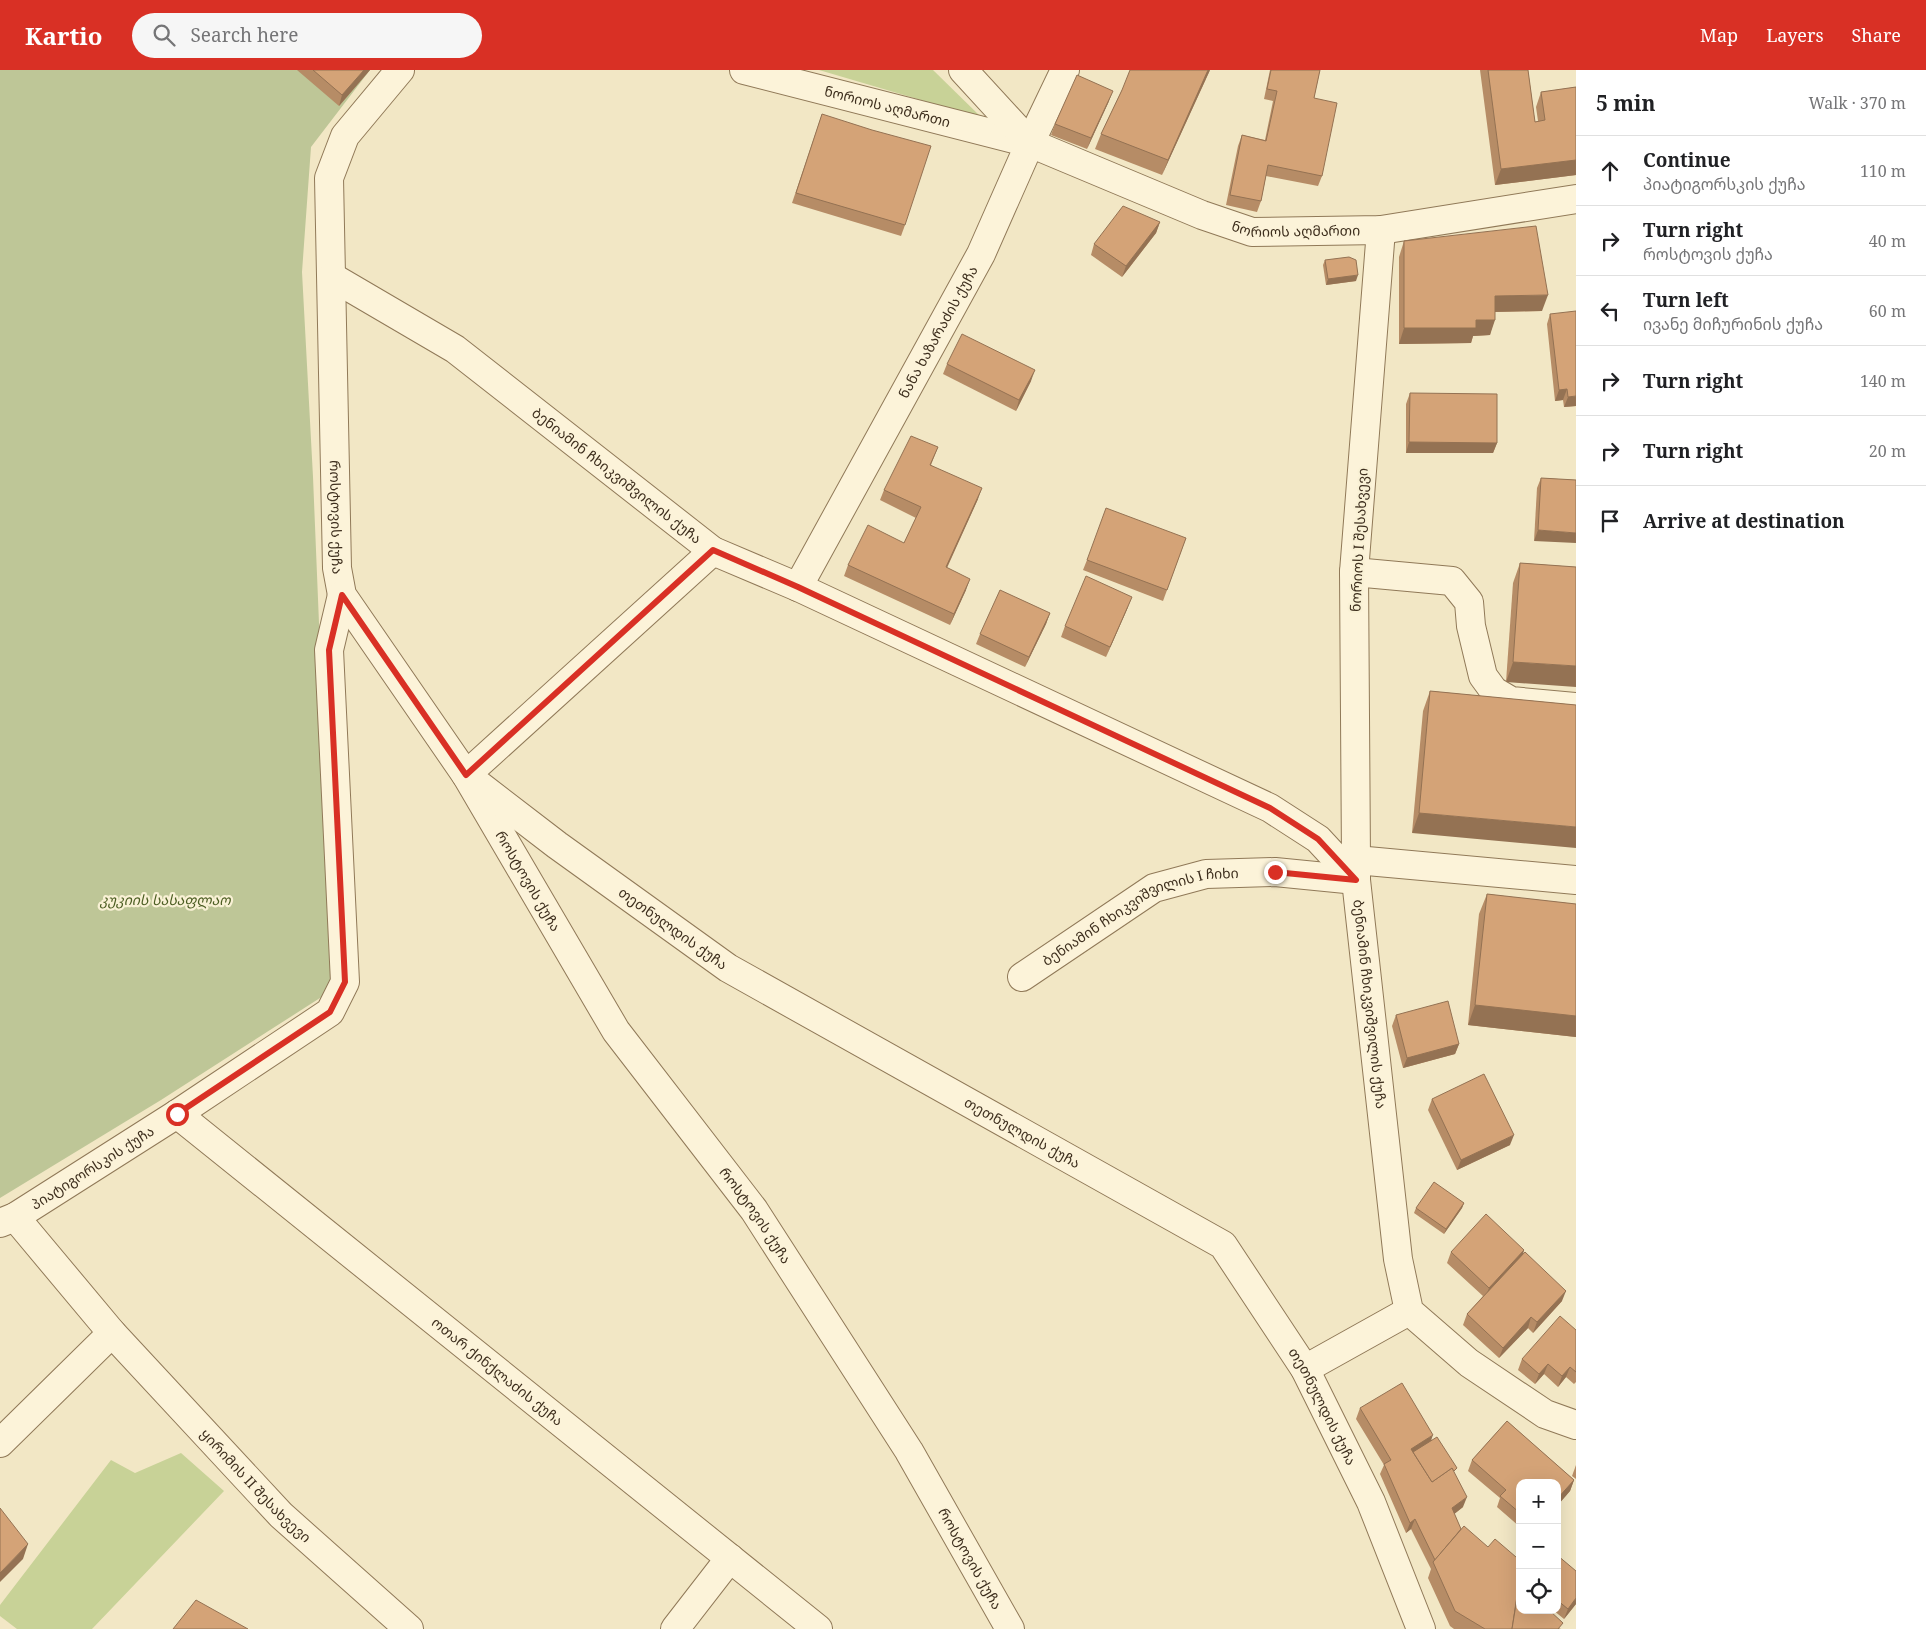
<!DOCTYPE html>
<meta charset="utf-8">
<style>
:root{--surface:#fff;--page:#f6f6f6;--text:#202124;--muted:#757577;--line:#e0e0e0;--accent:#d93025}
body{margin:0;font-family:"Noto Serif","Noto Sans Georgian",serif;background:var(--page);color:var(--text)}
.controls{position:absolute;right:15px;bottom:15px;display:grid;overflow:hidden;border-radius:10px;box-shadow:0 5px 20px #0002}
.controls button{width:45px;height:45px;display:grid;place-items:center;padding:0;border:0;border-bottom:1px solid var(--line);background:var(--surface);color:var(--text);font:25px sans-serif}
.stop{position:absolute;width:15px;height:15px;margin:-11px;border:4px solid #d93025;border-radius:50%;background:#fff}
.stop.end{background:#d93025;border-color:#fff;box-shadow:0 1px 5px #0008}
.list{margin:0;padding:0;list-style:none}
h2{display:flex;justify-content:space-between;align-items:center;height:65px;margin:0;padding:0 20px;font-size:21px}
h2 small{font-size:16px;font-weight:400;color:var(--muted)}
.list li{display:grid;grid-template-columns:32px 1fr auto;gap:15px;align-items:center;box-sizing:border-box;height:70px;padding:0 20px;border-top:1px solid var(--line)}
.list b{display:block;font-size:19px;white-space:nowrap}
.list p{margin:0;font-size:16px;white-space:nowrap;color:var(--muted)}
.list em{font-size:16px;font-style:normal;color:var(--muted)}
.icon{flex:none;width:28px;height:28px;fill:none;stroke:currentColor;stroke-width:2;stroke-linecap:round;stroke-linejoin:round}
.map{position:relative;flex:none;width:1576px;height:1559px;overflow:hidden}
header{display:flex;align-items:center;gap:30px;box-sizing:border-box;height:70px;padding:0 25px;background:var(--accent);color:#fff}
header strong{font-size:24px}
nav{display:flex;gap:28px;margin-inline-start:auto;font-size:18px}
.search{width:350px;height:45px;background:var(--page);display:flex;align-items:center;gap:12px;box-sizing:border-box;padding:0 18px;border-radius:28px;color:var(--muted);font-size:19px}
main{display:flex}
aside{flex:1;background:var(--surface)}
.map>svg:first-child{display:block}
</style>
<header>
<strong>Kartio</strong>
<div class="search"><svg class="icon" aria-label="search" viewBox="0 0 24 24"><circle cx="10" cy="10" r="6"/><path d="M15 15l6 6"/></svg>Search here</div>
<nav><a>Map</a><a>Layers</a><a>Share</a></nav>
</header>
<main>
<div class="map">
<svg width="1576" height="1559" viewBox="0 0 1576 1559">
<rect width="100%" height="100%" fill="#f2e7c5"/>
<g fill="#c8d297">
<polygon points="819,0 933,0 982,48"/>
<polygon points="181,1383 224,1421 92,1559 17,1559 0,1546 0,1535 111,1390 135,1403"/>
</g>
<polygon fill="#bec697" points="0,0 370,0 311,77 302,202 313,407 334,919 161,1030 0,1128"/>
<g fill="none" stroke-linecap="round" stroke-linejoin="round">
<defs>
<g id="minor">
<path id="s1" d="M 400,0 L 345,66 L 329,108 L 337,498 L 342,525 L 466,705 L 616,961 L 754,1140 L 909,1381 L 1010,1559"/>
<path id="s2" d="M 744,0 L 1030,73 L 1202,145 L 1252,162 L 1381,160 L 1576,129"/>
<polyline points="963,0 1030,73"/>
<path id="s3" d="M 1381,160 L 1354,502 L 1356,790 L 1356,810 L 1398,1189 L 1409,1241 L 1469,1293 L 1545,1344 L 1576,1355"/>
<path id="s4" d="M 332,207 L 455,279 L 713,481 L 798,517 L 1270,738 L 1318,769 L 1356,810"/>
<path id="s5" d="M 713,481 L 466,705 L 557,775 L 728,898 L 1223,1175 L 1305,1299 L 1371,1432 L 1421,1559"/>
<polyline points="1354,502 1452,511 1469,532 1471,556 1483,606 1494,621 1511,631 1576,637"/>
<path id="s6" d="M 798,517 L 981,184 L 1030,73 L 1065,0"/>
<polyline points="1356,790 1576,810"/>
<path id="s7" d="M 1022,907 L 1154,818 L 1206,804 L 1275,802 L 1356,810"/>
<path id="s8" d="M 177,1044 L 818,1559"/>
<path id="s9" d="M 15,1147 L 112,1263 L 281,1445 L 409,1559"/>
<path id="s10" d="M 0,1153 L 15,1147 L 177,1044 L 330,942 L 345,912 L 329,580 L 342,525"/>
<polyline points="1305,1299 1409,1241"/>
<polyline points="0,1373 112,1263"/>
<polyline points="675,1559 730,1488"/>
</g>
</defs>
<use href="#minor" stroke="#907958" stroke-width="30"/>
<use href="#minor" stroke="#fcf3d9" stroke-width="28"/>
</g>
<g fill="#b68c66">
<polygon points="297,0 370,0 339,36"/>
<polygon points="1210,0 1162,105 1095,79 1101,64 1122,20"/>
<polygon points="1270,0 1320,0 1314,28 1322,106 1318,116 1266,106 1261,131 1257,142 1226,135 1238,76 1242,65 1265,70 1273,31 1264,29"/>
<polygon points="1480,0 1528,0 1535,52 1538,51 1536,37 1541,22 1576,17 1576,105 1495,115"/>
<polygon points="1109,31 1087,79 1051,65 1055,54"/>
<polygon points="822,44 905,155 901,166 792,133"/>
<polygon points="1160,152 1156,163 1122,207 1091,185 1094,174"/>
<polygon points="1404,171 1542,241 1495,242 1490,265 1473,266 1471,273 1399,274 1399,187"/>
<polygon points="1325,190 1356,211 1326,215 1323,195"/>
<polygon points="1550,244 1576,336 1564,337 1563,330 1555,331 1547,254"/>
<polygon points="947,294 1031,311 1016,341 943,304"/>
<polygon points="1410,323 1497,373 1493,383 1406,383 1406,334"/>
<polygon points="938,377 931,395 978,429 947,498 966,520 950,555 844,506 848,495 904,473 916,448 880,430 884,420"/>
<polygon points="1541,408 1576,410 1534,471 1537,418"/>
<polygon points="1186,468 1163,531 1083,500 1087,490"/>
<polygon points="1520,493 1576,497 1506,612 1513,513"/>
<polygon points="1128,537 1106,587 1061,567 1065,556"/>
<polygon points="1050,543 1046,554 1025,597 976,574 980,564"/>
<polygon points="1430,621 1576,635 1412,763 1423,641"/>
<polygon points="1487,824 1576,834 1576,967 1468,955 1479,844"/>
<polygon points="1396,945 1459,974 1455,984 1403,998 1392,956"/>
<polygon points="1432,1029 1510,1075 1457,1100 1428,1040"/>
<polygon points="1464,1133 1462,1138 1444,1164 1414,1143 1416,1138"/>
<polygon points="1524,1180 1523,1184 1562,1231 1533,1263 1528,1258 1499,1288 1463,1255 1467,1244 1483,1226 1447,1193 1451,1182"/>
<polygon points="1576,1260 1576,1312 1574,1314 1566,1307 1558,1317 1544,1304 1535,1314 1518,1300 1522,1289"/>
<polygon points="1360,1338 1432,1370 1463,1437 1454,1444 1461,1459 1520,1540 1561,1559 1454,1559 1450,1556 1428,1508 1431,1499 1411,1459 1406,1463 1380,1404 1384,1395 1356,1349"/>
<polygon points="1507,1351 1574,1410 1570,1421 1557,1436 1557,1413 1520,1413 1520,1457 1497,1437 1500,1428 1468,1401 1472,1390"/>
<polygon points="1576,1395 1576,1409 1572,1406"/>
<polygon points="1557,1485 1576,1534 1564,1549 1553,1540 1557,1540"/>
</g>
<g fill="#947253">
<polygon points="364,0 370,0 339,36 342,25"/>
<polygon points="1208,0 1210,0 1162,105 1168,90"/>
<polygon points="1113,21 1109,31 1087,79 1091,68"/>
<polygon points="1576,90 1576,105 1495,115 1501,99"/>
<polygon points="1160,152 1156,163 1122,207 1126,196"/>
<polygon points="1358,205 1356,211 1326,215 1328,209"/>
<polygon points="1548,225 1542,241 1490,242 1495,226"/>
<polygon points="1476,250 1495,250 1490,265 1473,266 1471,273 1399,274 1404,258"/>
<polygon points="1035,300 1031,311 1016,341 1019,330"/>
<polygon points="1567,319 1563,330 1555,331 1559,320"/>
<polygon points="1576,326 1576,336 1564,337 1568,327"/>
<polygon points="1409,372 1497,373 1493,383 1406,383"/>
<polygon points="982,418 978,429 942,508 946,497"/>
<polygon points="1538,460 1576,463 1576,473 1534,471"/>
<polygon points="970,509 966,520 950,555 954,544"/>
<polygon points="1132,527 1128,537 1106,587 1110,577"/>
<polygon points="1050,543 1046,554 1025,597 1029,587"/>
<polygon points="1513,592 1576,596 1576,617 1506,612"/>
<polygon points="1419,743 1576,757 1576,778 1412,763"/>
<polygon points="1475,935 1576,946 1576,967 1468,955"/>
<polygon points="1459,974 1455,984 1403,998 1407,988"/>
<polygon points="1514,1065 1510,1075 1457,1100 1461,1090"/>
<polygon points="1464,1133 1462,1138 1444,1164 1446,1159"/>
<polygon points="1524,1180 1521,1190 1485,1228 1489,1218"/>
<polygon points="1566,1221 1562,1231 1533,1263 1537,1252"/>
<polygon points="1531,1247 1528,1258 1499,1288 1503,1278"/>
<polygon points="1548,1294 1544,1304 1535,1314 1539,1304"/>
<polygon points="1570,1297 1566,1307 1558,1317 1562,1306"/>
<polygon points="1433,1365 1429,1376 1411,1387 1411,1379"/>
<polygon points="1574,1410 1570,1421 1557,1436 1557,1429"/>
<polygon points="1467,1427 1463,1437 1448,1449 1452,1438"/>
<polygon points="1415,1449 1411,1459 1406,1463 1410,1453"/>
<polygon points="28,1474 23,1489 0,1512 0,1503"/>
<polygon points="1576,1528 1576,1534 1564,1549 1568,1539"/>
</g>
<g fill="#d4a377" stroke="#947253">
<polygon points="313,0 364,0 342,25"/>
<polygon points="1130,0 1208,0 1168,90 1101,64 1122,20"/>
<polygon points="1271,0 1320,0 1314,28 1337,33 1322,106 1268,95 1261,131 1230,125 1242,65 1266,71 1277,21 1267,19"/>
<polygon points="1488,0 1528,0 1535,52 1545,50 1541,22 1576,17 1576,90 1501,99"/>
<polygon points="1077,5 1113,21 1091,68 1055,54"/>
<polygon points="822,44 872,60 931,76 905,155 796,123"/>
<polygon points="1123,136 1160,152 1126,196 1094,174"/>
<polygon points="1536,156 1548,225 1495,226 1495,250 1476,250 1476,258 1404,258 1404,171"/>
<polygon points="1349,187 1356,190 1358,205 1328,209 1325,190"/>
<polygon points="1576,241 1576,326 1568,327 1567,319 1559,320 1550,244"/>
<polygon points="962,264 1035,300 1019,330 947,294"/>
<polygon points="1410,323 1497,324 1497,373 1409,372"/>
<polygon points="911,366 938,377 930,395 982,418 946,497 970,509 954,544 848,495 868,455 904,473 921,437 884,420"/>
<polygon points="1541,408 1576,410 1576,463 1538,460"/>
<polygon points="1106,438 1186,468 1167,520 1087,490"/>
<polygon points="1520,493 1576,497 1576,596 1513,592"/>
<polygon points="1086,506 1132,527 1110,577 1065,556"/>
<polygon points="1000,520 1050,543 1029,587 980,564"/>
<polygon points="1430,621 1576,635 1576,757 1419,743"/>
<polygon points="1487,824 1576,834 1576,946 1475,935"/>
<polygon points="1448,931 1459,974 1407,988 1396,945"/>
<polygon points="1484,1004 1514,1065 1461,1090 1432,1029"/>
<polygon points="1434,1112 1464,1133 1446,1159 1416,1138"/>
<polygon points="1486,1144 1524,1180 1489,1218 1451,1182"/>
<polygon points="1525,1182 1566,1221 1537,1252 1531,1247 1503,1278 1467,1244"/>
<polygon points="1560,1246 1576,1260 1576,1302 1570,1297 1562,1306 1548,1294 1539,1304 1522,1289"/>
<polygon points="1402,1313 1433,1365 1411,1379 1432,1412 1452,1398 1467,1427 1452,1438 1461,1459 1435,1490 1415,1449 1410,1453 1384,1394 1391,1390 1360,1338"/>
<polygon points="1507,1351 1574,1410 1557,1429 1557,1413 1520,1413 1520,1443 1500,1426 1506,1420 1472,1390"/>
<polygon points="1437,1367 1457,1398 1454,1401 1452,1398 1432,1412 1413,1382"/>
<polygon points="0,1438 28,1474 0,1503"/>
<polygon points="1464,1456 1488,1477 1495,1469 1516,1487 1520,1483 1520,1522 1517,1526 1512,1559 1485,1559 1455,1541 1433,1492"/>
<polygon points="1557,1485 1576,1501 1576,1528 1568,1539 1557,1530"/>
<polygon points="1520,1524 1520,1540 1549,1540 1563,1553 1558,1559 1512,1559 1517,1528"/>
<polygon points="196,1530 248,1559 173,1559"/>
</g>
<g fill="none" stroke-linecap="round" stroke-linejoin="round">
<polyline stroke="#d93025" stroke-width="6" points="177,1044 330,942 345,912 329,580 342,525 466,705 713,480 798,517 1270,738 1318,769 1356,810 1275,802"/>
</g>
<g text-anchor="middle" stroke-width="4.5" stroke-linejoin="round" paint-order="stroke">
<g font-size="14" fill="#3e2f1e" stroke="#f9f1d5">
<text dy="5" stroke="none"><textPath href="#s2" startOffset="148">ნორიოს აღმართი</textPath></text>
<text dy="5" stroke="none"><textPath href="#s2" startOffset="578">ნორიოს აღმართი</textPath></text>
<text dy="5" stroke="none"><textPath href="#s6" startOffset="291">ნანა ხაზარაძის ქუჩა</textPath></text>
<text dy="5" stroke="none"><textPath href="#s4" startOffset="348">ბენიამინ ჩხიკვიშვილის ქუჩა</textPath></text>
<text dy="5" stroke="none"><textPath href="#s1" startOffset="470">როსტოვის ქუჩა</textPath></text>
<text transform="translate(1359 470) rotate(-87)" y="5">ნორიოს I შესახვევი</text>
<text dy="5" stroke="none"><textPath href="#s1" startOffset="890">როსტოვის ქუჩა</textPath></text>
<text dy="5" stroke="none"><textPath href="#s7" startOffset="136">ბენიამინ ჩხიკვიშვილის I ჩიხი</textPath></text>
<text dy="5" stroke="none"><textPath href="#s5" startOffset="591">თეთნულდის ქუჩა</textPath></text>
<text dy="5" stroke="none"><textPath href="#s3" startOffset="776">ბენიამინ ჩხიკვიშვილის ქუჩა</textPath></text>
<text dy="5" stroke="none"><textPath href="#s5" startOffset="996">თეთნულდის ქუჩა</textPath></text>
<text dy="5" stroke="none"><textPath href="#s10" startOffset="108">პიატიგორსკის ქუჩა</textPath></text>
<text dy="5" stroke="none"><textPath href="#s1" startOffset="1295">როსტოვის ქუჩა</textPath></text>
<text dy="5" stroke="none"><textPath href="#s8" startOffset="411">ოთარ ქინქლაძის ქუჩა</textPath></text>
<text dy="5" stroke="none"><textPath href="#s5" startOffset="1416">თეთნულდის ქუჩა</textPath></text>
<text dy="5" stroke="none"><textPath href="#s9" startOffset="361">ყირიმის II შესახვევი</textPath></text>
<text dy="5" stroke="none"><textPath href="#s1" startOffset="1700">როსტოვის ქუჩა</textPath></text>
</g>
<g font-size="14" font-style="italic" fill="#4b5d22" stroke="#f9f1d5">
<text x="165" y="835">კუკიის სასაფლაო</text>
</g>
</g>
</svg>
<div class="controls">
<button>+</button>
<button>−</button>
<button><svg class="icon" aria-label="locate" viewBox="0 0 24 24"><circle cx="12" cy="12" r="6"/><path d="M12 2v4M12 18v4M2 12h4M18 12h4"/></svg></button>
</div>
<div class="stop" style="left:177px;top:1044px"></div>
<div class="stop end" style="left:1275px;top:802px"></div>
</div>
<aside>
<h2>5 min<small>Walk · 370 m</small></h2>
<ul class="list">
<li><svg class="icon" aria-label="ahead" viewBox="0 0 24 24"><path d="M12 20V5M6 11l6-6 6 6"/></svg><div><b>Continue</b><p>პიატიგორსკის ქუჩა</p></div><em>110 m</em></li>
<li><svg class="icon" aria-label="right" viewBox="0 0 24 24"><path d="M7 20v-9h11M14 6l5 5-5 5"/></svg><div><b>Turn right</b><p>როსტოვის ქუჩა</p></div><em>40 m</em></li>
<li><svg class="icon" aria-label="left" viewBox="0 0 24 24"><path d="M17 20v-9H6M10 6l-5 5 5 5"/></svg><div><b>Turn left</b><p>ივანე მიჩურინის ქუჩა</p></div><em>60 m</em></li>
<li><svg class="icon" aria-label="right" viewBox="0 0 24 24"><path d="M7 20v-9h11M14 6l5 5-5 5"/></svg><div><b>Turn right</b></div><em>140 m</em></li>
<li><svg class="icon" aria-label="right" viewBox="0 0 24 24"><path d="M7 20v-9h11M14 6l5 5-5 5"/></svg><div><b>Turn right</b></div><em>20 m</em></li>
<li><svg class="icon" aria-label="arrive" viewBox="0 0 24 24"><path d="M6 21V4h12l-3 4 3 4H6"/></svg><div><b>Arrive at destination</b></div></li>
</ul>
</aside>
</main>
